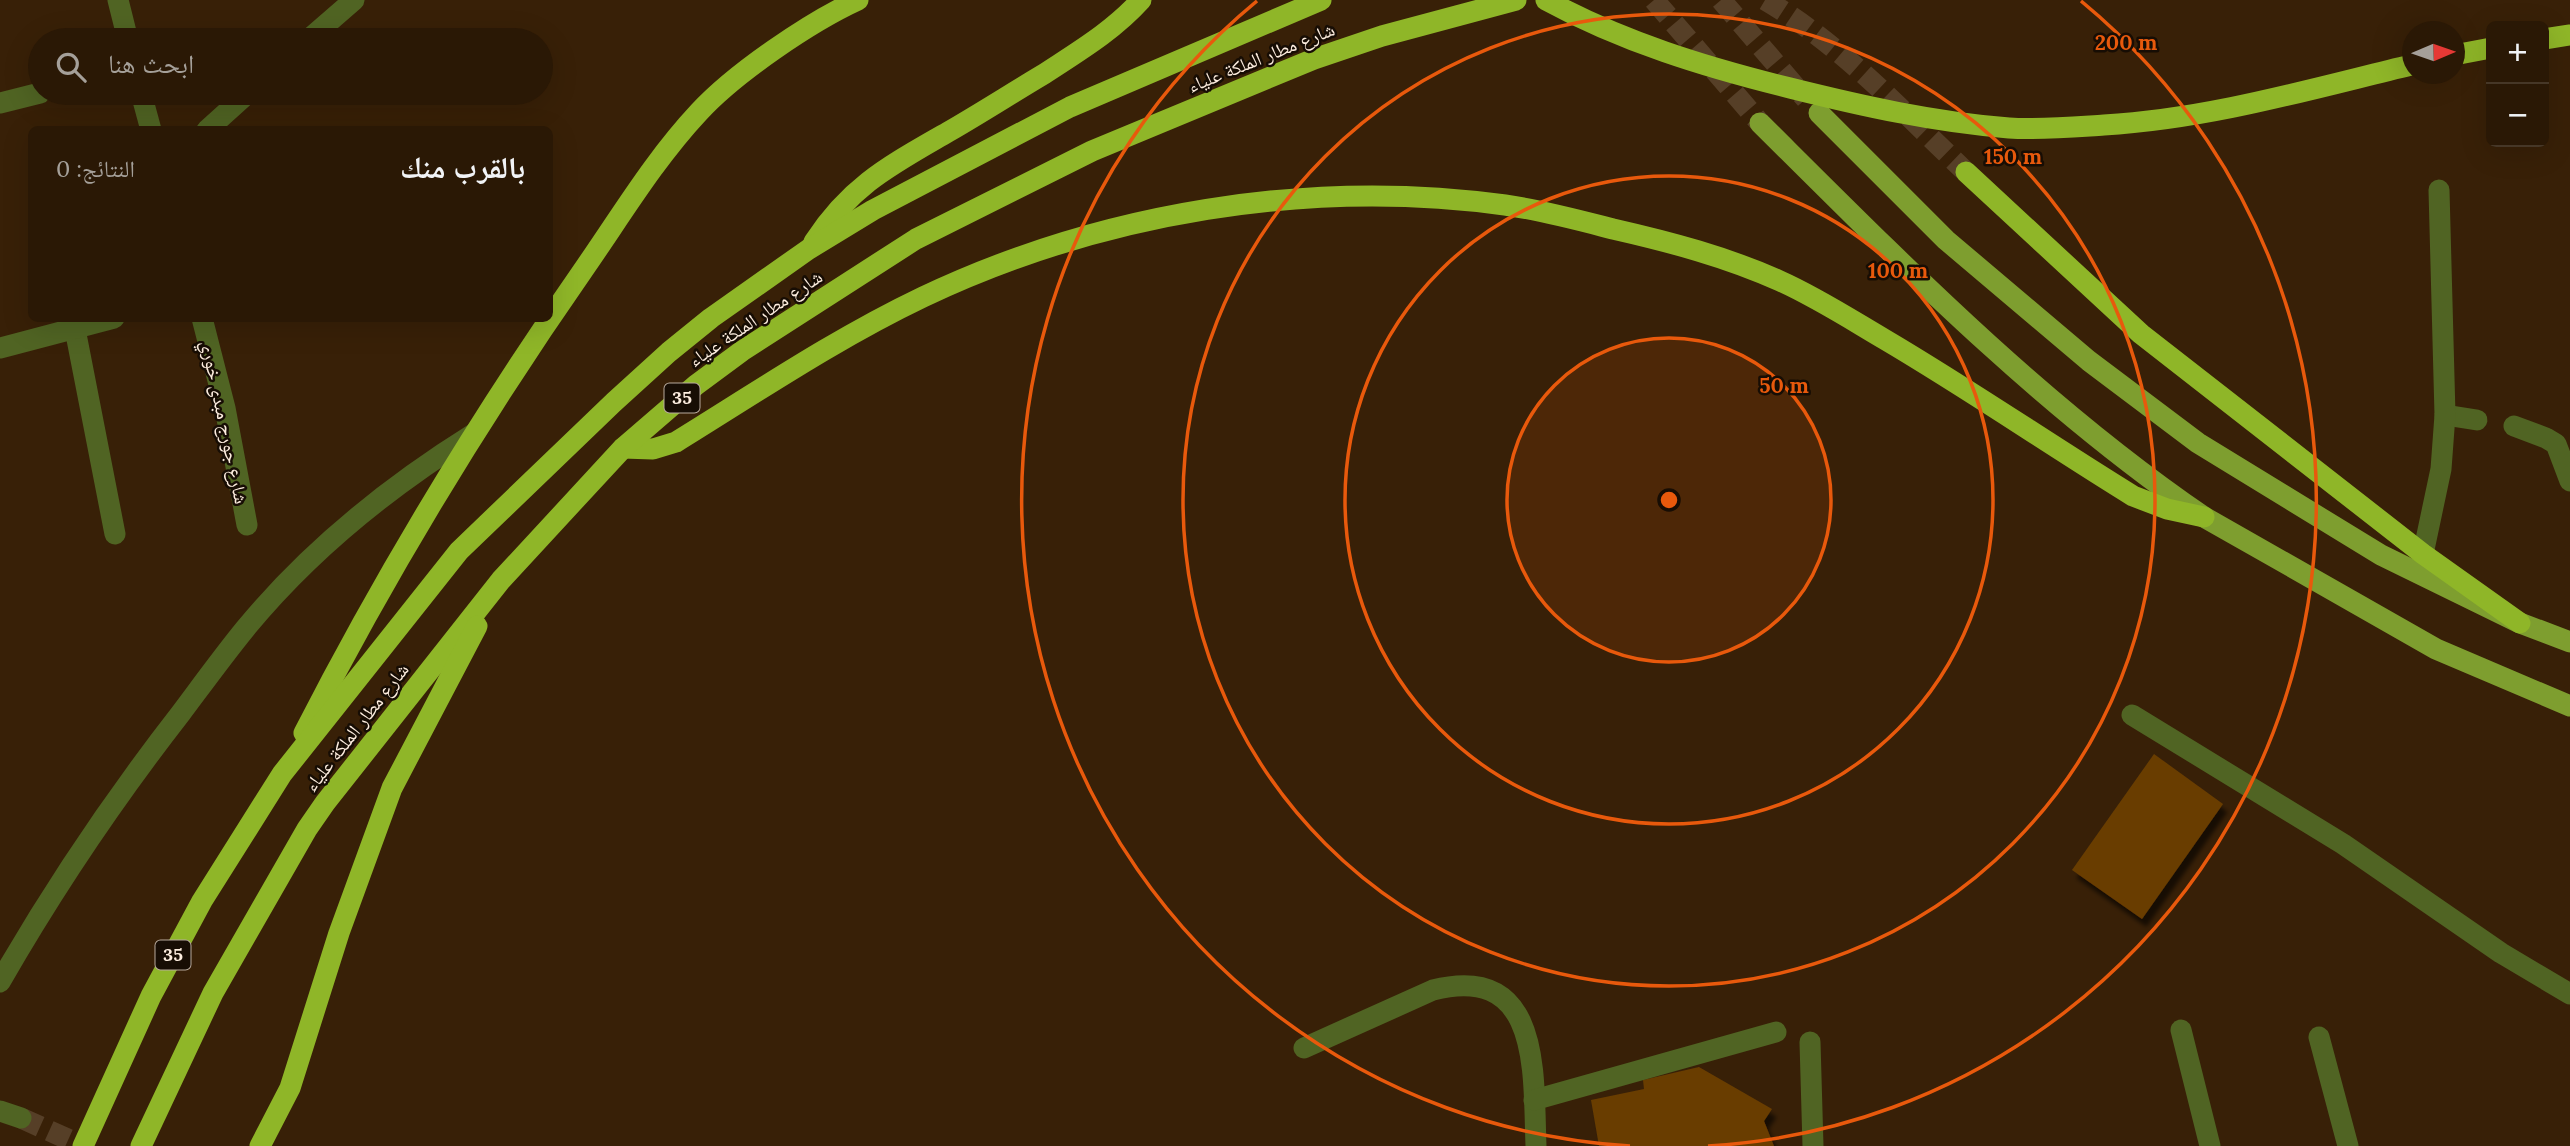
<!DOCTYPE html>
<html lang="ar">
<meta charset="utf-8">
<style>
:root{--surface:#2a1805;--page:#362513;--text:#f1f3f6;--muted:#a5a09a;--line:#463727}
body{margin:0;font-family:Lora,"Noto Naskh Arabic",serif;background:var(--page);color:var(--text);direction:rtl}
.controls{position:absolute;right:21px;top:21px;display:grid;overflow:hidden;border-radius:10px;box-shadow:0 7px 28px #0002}
.controls button{width:63px;height:63px;display:grid;place-items:center;padding:0;border:0;border-bottom:2px solid var(--line);background:var(--surface);color:var(--text);font:35px sans-serif}
.compass{position:absolute;left:2402px;top:21px;width:63px;height:63px;border-radius:50%;background:var(--surface);box-shadow:0 7px 28px #0002;rotate:88deg}
.list{margin:0;padding:0;list-style:none}
h2{display:flex;justify-content:space-between;align-items:center;height:91px;margin:0;padding:0 28px;font-size:30px}
h2 small{font-size:23px;font-weight:400;color:var(--muted)}
.icon{flex:none;width:38px;height:38px;fill:none;stroke:currentColor;stroke-width:2;stroke-linecap:round;stroke-linejoin:round}
.map{position:relative;flex:none;width:2570px;height:1146px;overflow:hidden;direction:ltr}
.search{position:absolute;background:var(--surface);box-shadow:0 7px 28px #0002;left:28px;top:28px;width:525px;height:77px;display:flex;align-items:center;gap:18px;box-sizing:border-box;padding:0 24px;border-radius:38px;color:var(--muted);font-size:26px}
.panel{position:absolute;background:var(--surface);box-shadow:0 7px 28px #0002;left:28px;top:126px;width:525px;height:196px;border-radius:10px;direction:rtl}
.map>svg:first-child{display:block}
</style>
<div class="map">
<svg width="2570" height="1146" viewBox="0 0 2570 1146">
<defs>
<filter id="shadow"><feDropShadow dx="4.5" dy="8" stdDeviation="2" flood-color="#0009"/></filter>
</defs>
<rect width="100%" height="100%" fill="#382007"/>
<g fill="#693d04" filter="url(#shadow)">
<polygon points="2154,754 2223,804 2142,919 2072,870"/>
<polygon points="1699,1067 1772,1109 1764,1121 1774,1146 1599,1146 1591,1100 1644,1089 1643,1080"/>
</g>
<g fill="none" stroke-linecap="round" stroke-linejoin="round">
<polyline stroke="#563f27" stroke-width="21" stroke-dasharray="21 10" stroke-linecap="butt" points="21,1118 83,1146"/>
<g stroke="#563f27" stroke-width="21" stroke-dasharray="21 10" stroke-linecap="butt">
<polyline points="1654,0 1760,123"/>
<polyline points="1721,0 1806,99"/>
</g>
<path stroke="#563f27" stroke-width="21" stroke-dasharray="21 10" stroke-linecap="butt" d="M 1765,0 C 1842,45 1902,111 1966,172"/>
<g stroke="#506423" stroke-width="21">
<polyline points="118,0 128,40"/>
<polyline points="308,40 354,0"/>
<polyline points="141,93 151,130"/>
<polyline points="0,103 40,93"/>
<polyline points="207,130 248,93"/>
<polyline points="202,318 225,408 247,525"/>
<polyline points="75,329 115,534"/>
<polyline points="0,348 114,318"/>
<polyline points="2445,415 2477,420"/>
<polyline points="2514,426 2546,438 2556,444 2570,481"/>
<polyline points="2423,554 2441,469 2445,415 2439,190"/>
<polyline points="2132,715 2343,844 2501,953 2570,994"/>
<path d="M 0,982 C 54,888 114,799 181,713 C 202,685 223,656 245,629 C 309,551 390,486 475,433"/>
<polyline points="2181,1030 2210,1146"/>
<polyline points="2319,1037 2348,1146"/>
<polyline points="1810,1042 1813,1146"/>
<path d="M 1304,1048 L 1433,990 C 1542,963 1533,1073 1536,1146"/>
<polyline points="1534,1100 1776,1032"/>
<polyline points="0,1111 21,1118"/>
</g>
<g stroke="#7e9e2f" stroke-width="21">
<polyline points="1819,113 1946,240 2089,361 2198,443 2381,555 2520,623 2570,642"/>
<path d="M 1760,123 C 1900,262 2040,405 2204,517 L 2436,649 L 2570,706"/>
</g>
<g stroke="#8fb628" stroke-width="21">
<polyline points="2544,39 2570,35"/>
<polyline points="2454,55 2491,48"/>
<polyline points="1966,172 2141,334 2423,554 2520,623"/>
<path d="M 814,242 C 851,185 891,165 948,132 C 981,113 1012,93 1044,74 C 1079,51 1113,31 1141,0"/>
<path d="M 623,448 L 653,449 L 676,442 C 757,392 837,338 923,297 C 1100,213 1309,178 1505,205 C 1541,210 1578,220 1613,229 C 1670,242 1727,257 1780,281 C 1816,297 1850,319 1884,339 C 1969,389 2050,445 2133,496 L 2167,509 L 2204,517"/>
<path d="M 304,733 C 387,571 482,415 586,266 C 622,214 655,159 699,112 C 735,73 810,22 858,0"/>
<polyline points="83,1146 151,996 202,901 282,774 459,551 614,402 669,352 711,318 809,249 873,210 1070,107 1321,0"/>
<polyline points="141,1146 213,993 307,829 325,803 501,580 623,448 696,385 742,351 916,239 1092,151 1314,59 1382,36 1516,0"/>
<polyline points="260,1146 290,1088 339,933 392,788 477,626"/>
</g>
<path stroke="#8fb628" stroke-width="21" d="M 1546,0 C 1623,42 1705,67 1790,88 C 1862,106 1934,122 2009,128 C 2040,130 2073,127 2104,125 C 2208,119 2311,89 2411,65"/>
</g>
<circle cx="1669" cy="500" r="162" fill="#e8590c" fill-opacity=".12"/>
<g fill="none" stroke="#e8590c" stroke-width="3.5">
<circle cx="1669" cy="500" r="162"/>
<circle cx="1669" cy="500" r="324"/>
<circle cx="1669" cy="500" r="486"/>
<path d="M1630 1146A647 647 0 0 1 1257 1M2081 1A647 647 0 0 1 1708 1146"/>
</g>
<g text-anchor="middle" stroke-width="5" stroke-linejoin="round" paint-order="stroke">
<g fill="#170d04" stroke="#b8aa9d" stroke-width="2">
<rect x="664.5" y="383.5" width="35" height="29" rx="5"/>
<rect x="155.5" y="940.5" width="35" height="29" rx="5"/>
</g>
<g font-size="18" font-weight="bold" fill="#fdeddf">
<text x="682" y="404">35</text>
<text x="173" y="961">35</text>
</g>
<g font-size="19" fill="#fdeddf" stroke="#170d04">
<text transform="translate(1261 57) rotate(-22)" y="7">شارع مطار الملكة علياء</text>
<text transform="translate(755 318) rotate(-34)" y="7">شارع مطار الملكة علياء</text>
<text transform="translate(225 422) rotate(78)" y="7">شارع جورج مبدى خوري</text>
<text transform="translate(356 727) rotate(-52)" y="7">شارع مطار الملكة علياء</text>
</g>
</g>
<circle cx="1669" cy="500" r="10" fill="#e8590c" stroke="#170d04" stroke-width="3.5"/>
<g font-size="21" text-anchor="middle" font-weight="bold" fill="#e8590c" stroke="#170d04" stroke-width="5" stroke-linejoin="round" paint-order="stroke">
<text x="2126" y="50">200 m</text>
<text x="2013" y="164">150 m</text>
<text x="1898" y="278">100 m</text>
<text x="1784" y="393">50 m</text>
</g>
</svg>
<div class="controls">
<button>+</button>
<button>−</button>
</div>
<svg class="compass" viewBox="-18 -18 36 36"><path d="M0-13l5 13h-10z" fill="#e53935"/><path d="M0 13l5-13h-10z" fill="#a5a09a"/></svg>
<div class="search"><svg class="icon" aria-label="search" viewBox="0 0 24 24"><circle cx="10" cy="10" r="6"/><path d="M15 15l6 6"/></svg>ابحث هنا</div>
<section class="panel">
<h2>بالقرب منك<small>النتائج: 0</small></h2>
<ul class="list">
</ul>
</section>
</div>
